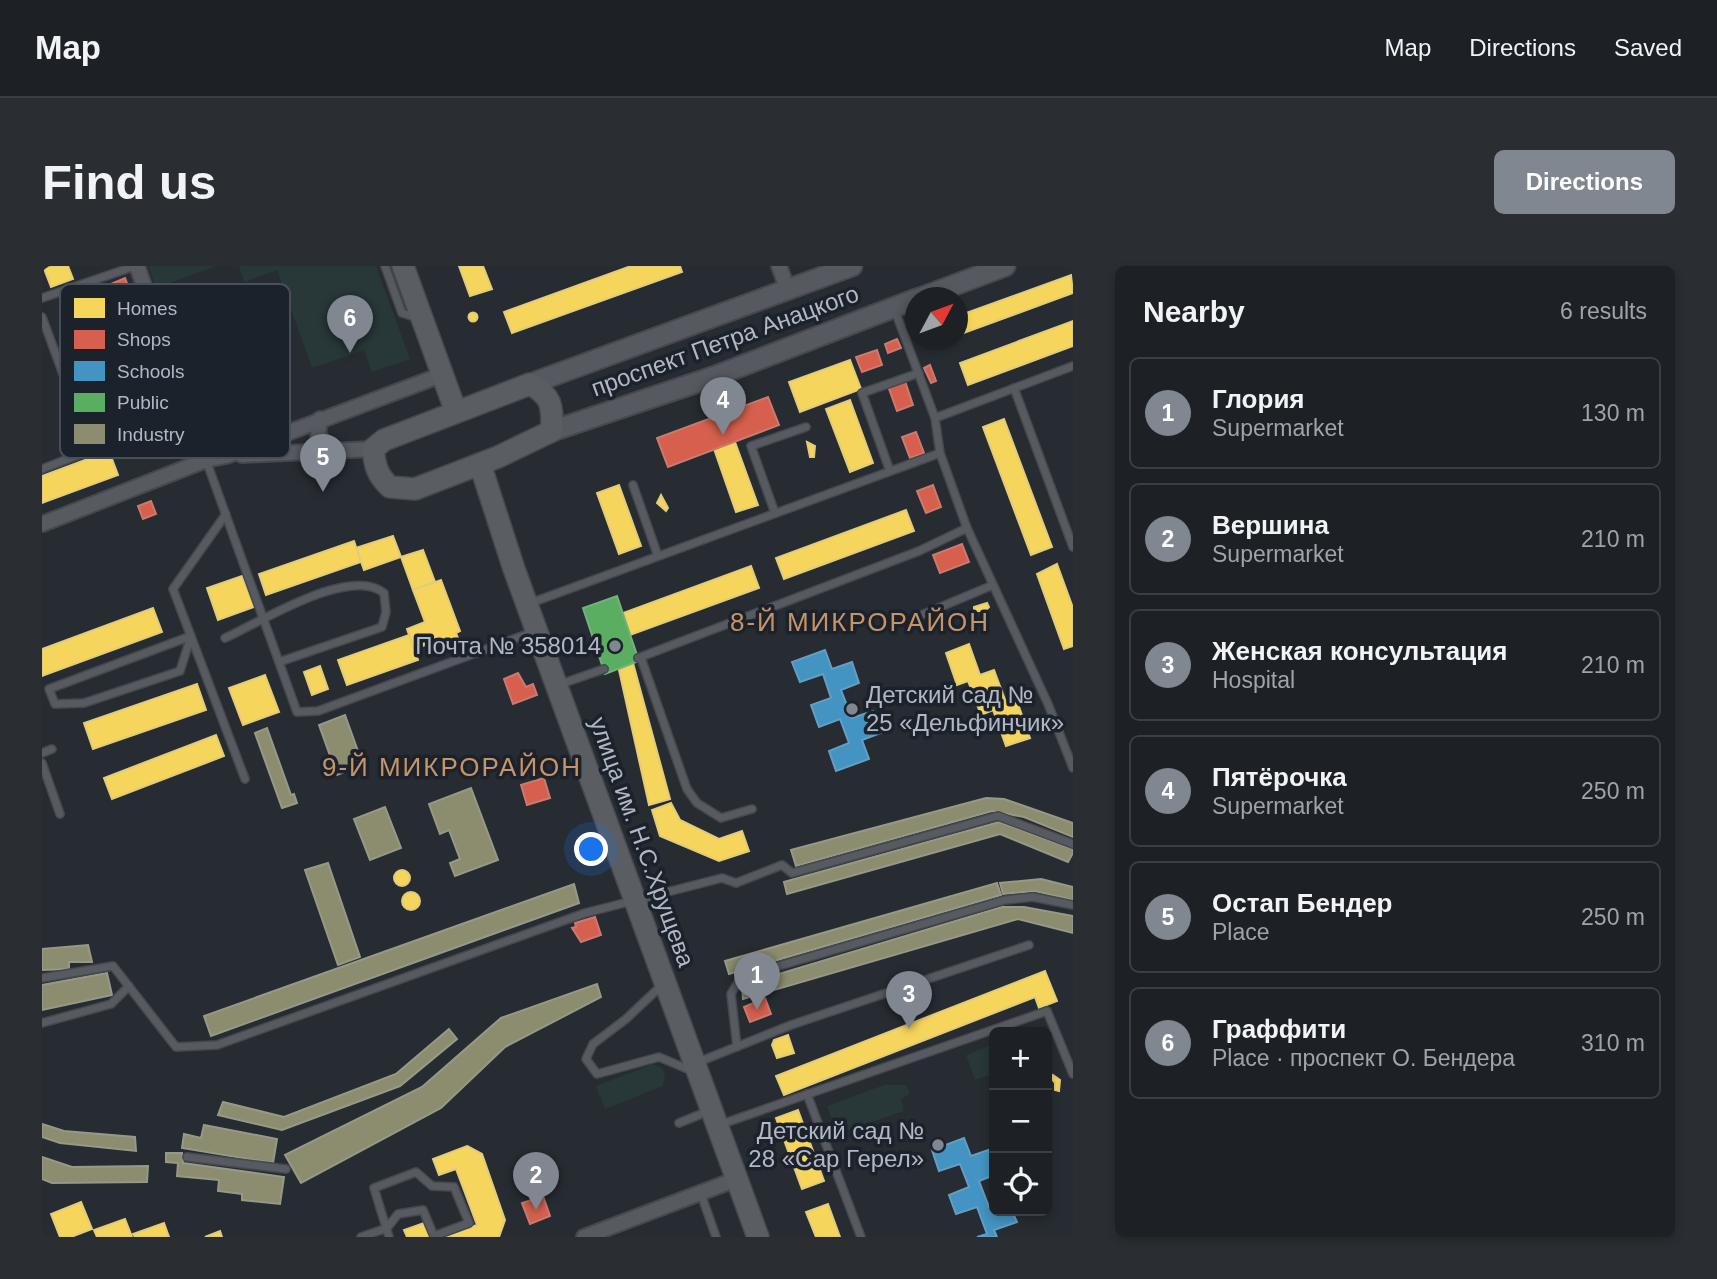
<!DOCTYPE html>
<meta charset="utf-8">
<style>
:root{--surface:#1d2126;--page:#2a2e32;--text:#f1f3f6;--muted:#a0a3a7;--line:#3b3e43;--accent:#818790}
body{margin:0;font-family:Helvetica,sans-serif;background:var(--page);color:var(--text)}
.controls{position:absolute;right:21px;bottom:21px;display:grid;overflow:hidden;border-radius:10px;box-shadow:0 4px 10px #0003}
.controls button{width:63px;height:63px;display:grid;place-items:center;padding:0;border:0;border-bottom:2px solid var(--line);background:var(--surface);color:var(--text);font:35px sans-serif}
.compass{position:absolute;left:863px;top:21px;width:63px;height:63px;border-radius:50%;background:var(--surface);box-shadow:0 4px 10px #0003;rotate:49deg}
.you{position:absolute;left:550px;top:584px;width:24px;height:24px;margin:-18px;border:5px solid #fff;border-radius:50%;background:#1a73e8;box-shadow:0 0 0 10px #1a73e833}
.badge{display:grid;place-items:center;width:46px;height:46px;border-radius:50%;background:var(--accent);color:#fff;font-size:23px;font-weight:700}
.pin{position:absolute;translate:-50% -58px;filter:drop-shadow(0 2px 4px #0008)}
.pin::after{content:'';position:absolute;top:37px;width:24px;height:21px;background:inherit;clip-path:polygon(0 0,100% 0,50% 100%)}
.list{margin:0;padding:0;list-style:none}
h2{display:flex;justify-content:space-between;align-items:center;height:91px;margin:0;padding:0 28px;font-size:30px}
h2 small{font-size:23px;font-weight:400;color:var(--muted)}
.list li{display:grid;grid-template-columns:46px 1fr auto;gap:21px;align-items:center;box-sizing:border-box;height:112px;margin:0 14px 14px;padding:0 14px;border:2px solid var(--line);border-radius:10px}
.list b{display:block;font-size:26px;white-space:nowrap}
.list p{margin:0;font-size:23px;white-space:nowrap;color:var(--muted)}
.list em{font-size:23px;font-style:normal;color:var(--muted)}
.icon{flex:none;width:38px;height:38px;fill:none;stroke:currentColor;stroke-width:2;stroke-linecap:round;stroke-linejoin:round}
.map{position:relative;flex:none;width:1031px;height:971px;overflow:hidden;border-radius:10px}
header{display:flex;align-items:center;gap:42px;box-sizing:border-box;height:98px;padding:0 35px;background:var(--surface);border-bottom:2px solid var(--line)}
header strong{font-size:33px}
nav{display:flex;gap:38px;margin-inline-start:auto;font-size:24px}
.intro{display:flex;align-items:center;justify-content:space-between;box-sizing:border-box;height:168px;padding:0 42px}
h1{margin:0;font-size:49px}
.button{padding:18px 32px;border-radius:10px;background:var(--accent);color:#fff;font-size:24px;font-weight:700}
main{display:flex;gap:42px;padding:0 42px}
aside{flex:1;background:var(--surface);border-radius:10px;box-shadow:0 4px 10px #0003}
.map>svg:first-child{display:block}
</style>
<header>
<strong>Map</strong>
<nav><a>Map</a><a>Directions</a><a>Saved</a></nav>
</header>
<div class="intro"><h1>Find us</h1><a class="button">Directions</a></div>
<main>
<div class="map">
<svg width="1031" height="971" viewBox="0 0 1031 971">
<rect width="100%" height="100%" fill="#272c32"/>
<g fill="#283738">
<polygon points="106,0 174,0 114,22"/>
<polygon points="197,0 334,0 368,93 330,106 322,84 270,102 235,4 202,16"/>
<polygon points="952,778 952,807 933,814 924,789"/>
<polygon points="611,798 620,802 623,808 621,820 563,843 554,820"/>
<polygon points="842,819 864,819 868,828 859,833 862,845 795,868 785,840"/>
</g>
<g fill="#f6d55c" stroke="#e1cc7b" stroke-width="2">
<polygon points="1,0 26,0 31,13 9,21"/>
<polygon points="417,0 441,0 450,23 428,30"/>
<polygon points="589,0 638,0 640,6 470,67 462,46"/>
<polygon points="1029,9 1031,27 916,69 916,50"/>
<circle cx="431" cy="51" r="4.5"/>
<polygon points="1031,55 1031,80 926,119 918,97"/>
<polygon points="808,94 819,123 758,146 747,116"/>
<polygon points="808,134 831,197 808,206 784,143"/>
<polygon points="962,153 1010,281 989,289 941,161"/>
<polygon points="693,176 716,239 694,246 672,183"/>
<polygon points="765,176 773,180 772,191 768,191"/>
<polygon points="67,185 76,209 0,237 0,210"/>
<polygon points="577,219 599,280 577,288 555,227"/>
<polygon points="619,229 626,242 624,245 615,237"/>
<polygon points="864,244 872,265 742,313 734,292"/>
<polygon points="351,270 359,291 322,304 314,282"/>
<polygon points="312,275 319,296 224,329 217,308"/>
<polygon points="381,284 393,316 371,324 359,291"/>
<polygon points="1015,298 1031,342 1031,380 1022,383 995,308"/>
<polygon points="709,300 717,322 588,369 581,347"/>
<polygon points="200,310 212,341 176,354 165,322"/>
<polygon points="399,314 418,365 414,367 416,372 401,377 400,373 372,383 365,363 383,356 371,324"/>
<polygon points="945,337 947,341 943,345 932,345 932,341"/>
<polygon points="111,342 120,366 0,410 0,383"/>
<polygon points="367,369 376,394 305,419 296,394"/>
<polygon points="927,378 938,409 952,404 965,439 975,435 988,472 964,480 951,444 939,449 926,415 915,419 904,387"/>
<polygon points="591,397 628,533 607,539 577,404"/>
<polygon points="278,400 286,423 270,429 262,406"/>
<polygon points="223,409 237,446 201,459 187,422"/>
<polygon points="155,418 164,444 51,483 42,457"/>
<polygon points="174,469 182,490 70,533 62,512"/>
<polygon points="629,537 638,554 677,573 700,565 707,585 677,595 618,570 610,544"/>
<circle cx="360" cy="612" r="8"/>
<circle cx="369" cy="635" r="9"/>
<polygon points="1003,705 1015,735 997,742 993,731 742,829 734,810"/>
<polygon points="746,769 752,787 735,792 730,779 732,774"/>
<polygon points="1011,809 1018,814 1017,825 1013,824 1013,817 1009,812"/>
<polygon points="756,844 782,915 760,923 734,852"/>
<polygon points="425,880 440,888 463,954 457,971 402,971 435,959 414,903 397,909 391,893"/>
<polygon points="39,936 50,963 29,971 18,971 9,948"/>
<polygon points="786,938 798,971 774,971 764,946"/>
<polygon points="83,953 90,971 55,971 52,964"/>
<polygon points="122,957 127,971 93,971 91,968"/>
<polygon points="382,957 387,971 365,971 362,964"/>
<polygon points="178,965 180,971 163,971"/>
</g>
<g fill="#d6604d" stroke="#cb7a70" stroke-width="2">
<polygon points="83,12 91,33 72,40 64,20"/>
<polygon points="855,73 859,82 846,87 843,78"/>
<polygon points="835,84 840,99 820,106 814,91"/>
<polygon points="888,99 894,115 889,117 882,102"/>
<polygon points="863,115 871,139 855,145 846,120"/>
<polygon points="726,131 737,159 626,201 615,172"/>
<polygon points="874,166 882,187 868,192 860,171"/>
<polygon points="891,219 899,241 884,247 875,225"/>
<polygon points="109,235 114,248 101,253 96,240"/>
<polygon points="920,278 927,296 898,307 891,289"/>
<polygon points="476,407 484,421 491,418 495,429 471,438 462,413"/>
<polygon points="502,512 508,532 485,539 479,519"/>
<polygon points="553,651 559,669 539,676 530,662 534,661 533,657"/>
<polygon points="723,732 729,748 708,756 702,741"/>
<polygon points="501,930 508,950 488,958 480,937"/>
</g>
<g fill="#4393c3" stroke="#649ec3" stroke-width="2">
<polygon points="783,384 790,403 810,396 817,417 799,424 810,452 831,445 839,467 820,474 827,493 794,505 787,485 807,477 798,453 777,461 769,439 789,432 781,408 758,416 750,396"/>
<polygon points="922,872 929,890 949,883 952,909 937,915 947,941 952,939 952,945 970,945 975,956 952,964 955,971 935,971 945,968 935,941 914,948 907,929 927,921 918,898 897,905 890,884"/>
</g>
<polygon fill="#5aae61" stroke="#74b17e" stroke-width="2" points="575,330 597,395 563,408 541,342"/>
<g fill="#8c8c6e" stroke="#979988" stroke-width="2">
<polygon points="303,449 321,499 295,509 277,459"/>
<polygon points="225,462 249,529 252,528 255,537 240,542 213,467"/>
<polygon points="429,522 456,594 413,610 408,597 418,593 407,564 398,568 387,538"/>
<polygon points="944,532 962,533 1031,557 1031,571 982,551 950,545 754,600 749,584"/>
<polygon points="343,541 359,582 328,594 312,553"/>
<polygon points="957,556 1031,583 1031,587 1026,596 958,568 745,628 742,616"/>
<polygon points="286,597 318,691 296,699 263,604"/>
<polygon points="999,613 1031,621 1031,634 993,625 961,628 958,617"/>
<polygon points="955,617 959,629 687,708 683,695"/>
<polygon points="532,618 537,637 169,770 162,750"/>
<polygon points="960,641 982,641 1031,650 1031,667 976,653 701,733 700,719"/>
<polygon points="46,679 50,696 27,696 27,703 0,704 0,683"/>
<polygon points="65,707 70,729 0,744 0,719"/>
<polygon points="555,718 559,731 463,781 399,842 259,917 243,889 380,821 459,752"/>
<polygon points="407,763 415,773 358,820 240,864 176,849 181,836 242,851 354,808"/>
<polygon points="0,858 22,865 93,871 94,885 18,877 0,871"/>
<polygon points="162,859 235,873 231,897 140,882 142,868 159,872"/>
<polygon points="124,887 140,887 141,897 242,911 238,938 200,934 200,928 176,925 177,914 135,910 136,897 124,896"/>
<polygon points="0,891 30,901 106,900 105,916 10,917 0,913"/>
</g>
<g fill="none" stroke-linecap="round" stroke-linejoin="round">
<defs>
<g id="lane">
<polyline points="343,0 360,47 376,52"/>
<polyline points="103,20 119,25 169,167 158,176"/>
<polyline points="0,32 93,0"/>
<polyline points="0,51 49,184 0,203"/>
<polyline points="972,122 1031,281"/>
<polyline points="893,152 1031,100"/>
<polyline points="164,194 255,446 276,445 491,366"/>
<polyline points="848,205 820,127 877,107"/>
<polyline points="591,219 616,290"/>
<polyline points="733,247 709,180 764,161"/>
<polyline points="184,248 131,323 203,513"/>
<polyline points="925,262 1006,438 1031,502"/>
<polyline points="486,338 898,187"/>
<polyline points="877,350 951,319"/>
<polygon points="149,370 138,405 42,437 13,438 7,423"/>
<path d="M 183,372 C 219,356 308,299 342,327 L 344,346 L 340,361 L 237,396"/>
<polyline points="596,392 877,285 925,262 898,187 893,152 852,42"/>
<polyline points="599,392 645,523 655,537 679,552 710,543"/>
<polyline points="516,419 562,403"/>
<polyline points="0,487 10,483"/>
<polyline points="0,497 18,548"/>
<polyline points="0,712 71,700 134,781 175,779 543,647 680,612 694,617 740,599 750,607 956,550 1031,578"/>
<polyline points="620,719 584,753 551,778 544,793 555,808 617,791 650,805"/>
<polyline points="0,757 69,738 87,720"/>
<polyline points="695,781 689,728 699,711 963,634 991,631 1031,639"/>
<polyline points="654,797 749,759 987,679"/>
<polyline points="765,828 819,971"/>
<polyline points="637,857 669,844"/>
<polyline points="677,859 1005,745 1031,808"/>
<polyline points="145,891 244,903"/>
<polyline points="659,928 674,971"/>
<polyline points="319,971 345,962 356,948 381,944 392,970 427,957 412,921 390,920 374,906 332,922 347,971"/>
</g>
<g id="street">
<polyline points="95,0 164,194"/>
<polyline points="737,0 746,24"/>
<polyline points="278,153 276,169 288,183"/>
<polyline points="200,189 331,183"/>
<polyline points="0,258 164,194 184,190 402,108"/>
<polyline points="542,971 695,913"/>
</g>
<g id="secondary">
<polyline points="878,32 963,0"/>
<polyline points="488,118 810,0"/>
<polyline points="510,165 671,111 874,33"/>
</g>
<g id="primary">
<polyline points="361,0 414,146"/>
<path d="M 488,118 C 511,131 510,140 510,165 L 456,191 L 373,223 L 348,221 C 335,209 333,200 331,183 L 342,174 Z"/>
<polyline points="438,198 472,303 716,971"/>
</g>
</defs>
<use href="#lane" stroke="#45484d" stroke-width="10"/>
<use href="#street" stroke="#45484d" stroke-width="18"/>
<use href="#secondary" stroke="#45484d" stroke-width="23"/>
<use href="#primary" stroke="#45484f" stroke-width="24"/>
<use href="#lane" stroke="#575a61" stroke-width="7"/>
<use href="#street" stroke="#575a61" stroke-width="14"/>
<use href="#secondary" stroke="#56595f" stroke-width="19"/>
<use href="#primary" stroke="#5a5d62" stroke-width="21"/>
</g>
<g fill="#818790" stroke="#1c222c" stroke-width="2.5">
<circle cx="573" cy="380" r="7"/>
<circle cx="810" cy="443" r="7"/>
<circle cx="896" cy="879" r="7"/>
</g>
<g text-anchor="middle" stroke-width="7" stroke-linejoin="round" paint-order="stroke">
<g font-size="24" fill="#b1b8c3" stroke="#1c222c">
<text transform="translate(683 75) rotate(-20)" y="8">проспект Петра Анацкого</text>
<text transform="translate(600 576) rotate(70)" y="8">улица им. Н.С.Хрущева</text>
</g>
<g font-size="24" fill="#b1b8c3" stroke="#1c222c" text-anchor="end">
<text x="559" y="388">Почта № 358014</text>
<text x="824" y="437" text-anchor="start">Детский сад №<tspan x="824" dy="28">25 «Дельфинчик»</tspan></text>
<text x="882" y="873">Детский сад №<tspan x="882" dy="28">28 «Сар Герел»</tspan></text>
</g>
<g font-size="26" letter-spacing="2" fill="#c79468" stroke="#1c222c">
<text x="818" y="365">8-Й МИКРОРАЙОН</text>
<text x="410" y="510">9-Й МИКРОРАЙОН</text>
</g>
</g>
<rect x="18" y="18" width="230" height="174" rx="10" fill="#1c222c" stroke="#494f59" stroke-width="2"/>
<rect x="32" y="32" width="31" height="20" fill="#f6d55c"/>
<rect x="32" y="64" width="31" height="19" fill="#d6604d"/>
<rect x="32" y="95" width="31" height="20" fill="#4393c3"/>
<rect x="32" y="127" width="31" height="19" fill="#5aae61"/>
<rect x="32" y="158" width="31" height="20" fill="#8c8c6e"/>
<g font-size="19" fill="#b1b8c3">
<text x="75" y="49">Homes</text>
<text x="75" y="80">Shops</text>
<text x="75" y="112">Schools</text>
<text x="75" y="143">Public</text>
<text x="75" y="175">Industry</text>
</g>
</svg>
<div class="controls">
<button>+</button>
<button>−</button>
<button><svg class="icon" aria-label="locate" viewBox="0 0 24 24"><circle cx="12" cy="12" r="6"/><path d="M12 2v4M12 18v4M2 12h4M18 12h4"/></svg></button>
</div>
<svg class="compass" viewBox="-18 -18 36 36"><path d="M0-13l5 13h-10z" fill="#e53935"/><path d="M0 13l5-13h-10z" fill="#a0a3a7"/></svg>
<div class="you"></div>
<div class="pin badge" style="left:715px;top:744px">1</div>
<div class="pin badge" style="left:494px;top:944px">2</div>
<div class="pin badge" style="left:867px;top:763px">3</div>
<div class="pin badge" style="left:681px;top:169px">4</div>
<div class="pin badge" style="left:281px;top:226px">5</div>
<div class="pin badge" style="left:308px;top:87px">6</div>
</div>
<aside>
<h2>Nearby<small>6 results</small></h2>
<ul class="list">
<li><span class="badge">1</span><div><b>Глория</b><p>Supermarket</p></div><em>130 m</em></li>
<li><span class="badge">2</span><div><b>Вершина</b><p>Supermarket</p></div><em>210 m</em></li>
<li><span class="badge">3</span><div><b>Женская консультация</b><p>Hospital</p></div><em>210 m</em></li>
<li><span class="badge">4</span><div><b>Пятёрочка</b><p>Supermarket</p></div><em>250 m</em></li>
<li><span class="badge">5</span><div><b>Остап Бендер</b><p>Place</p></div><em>250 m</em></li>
<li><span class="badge">6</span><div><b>Граффити</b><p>Place · проспект О. Бендера</p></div><em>310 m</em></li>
</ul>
</aside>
</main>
